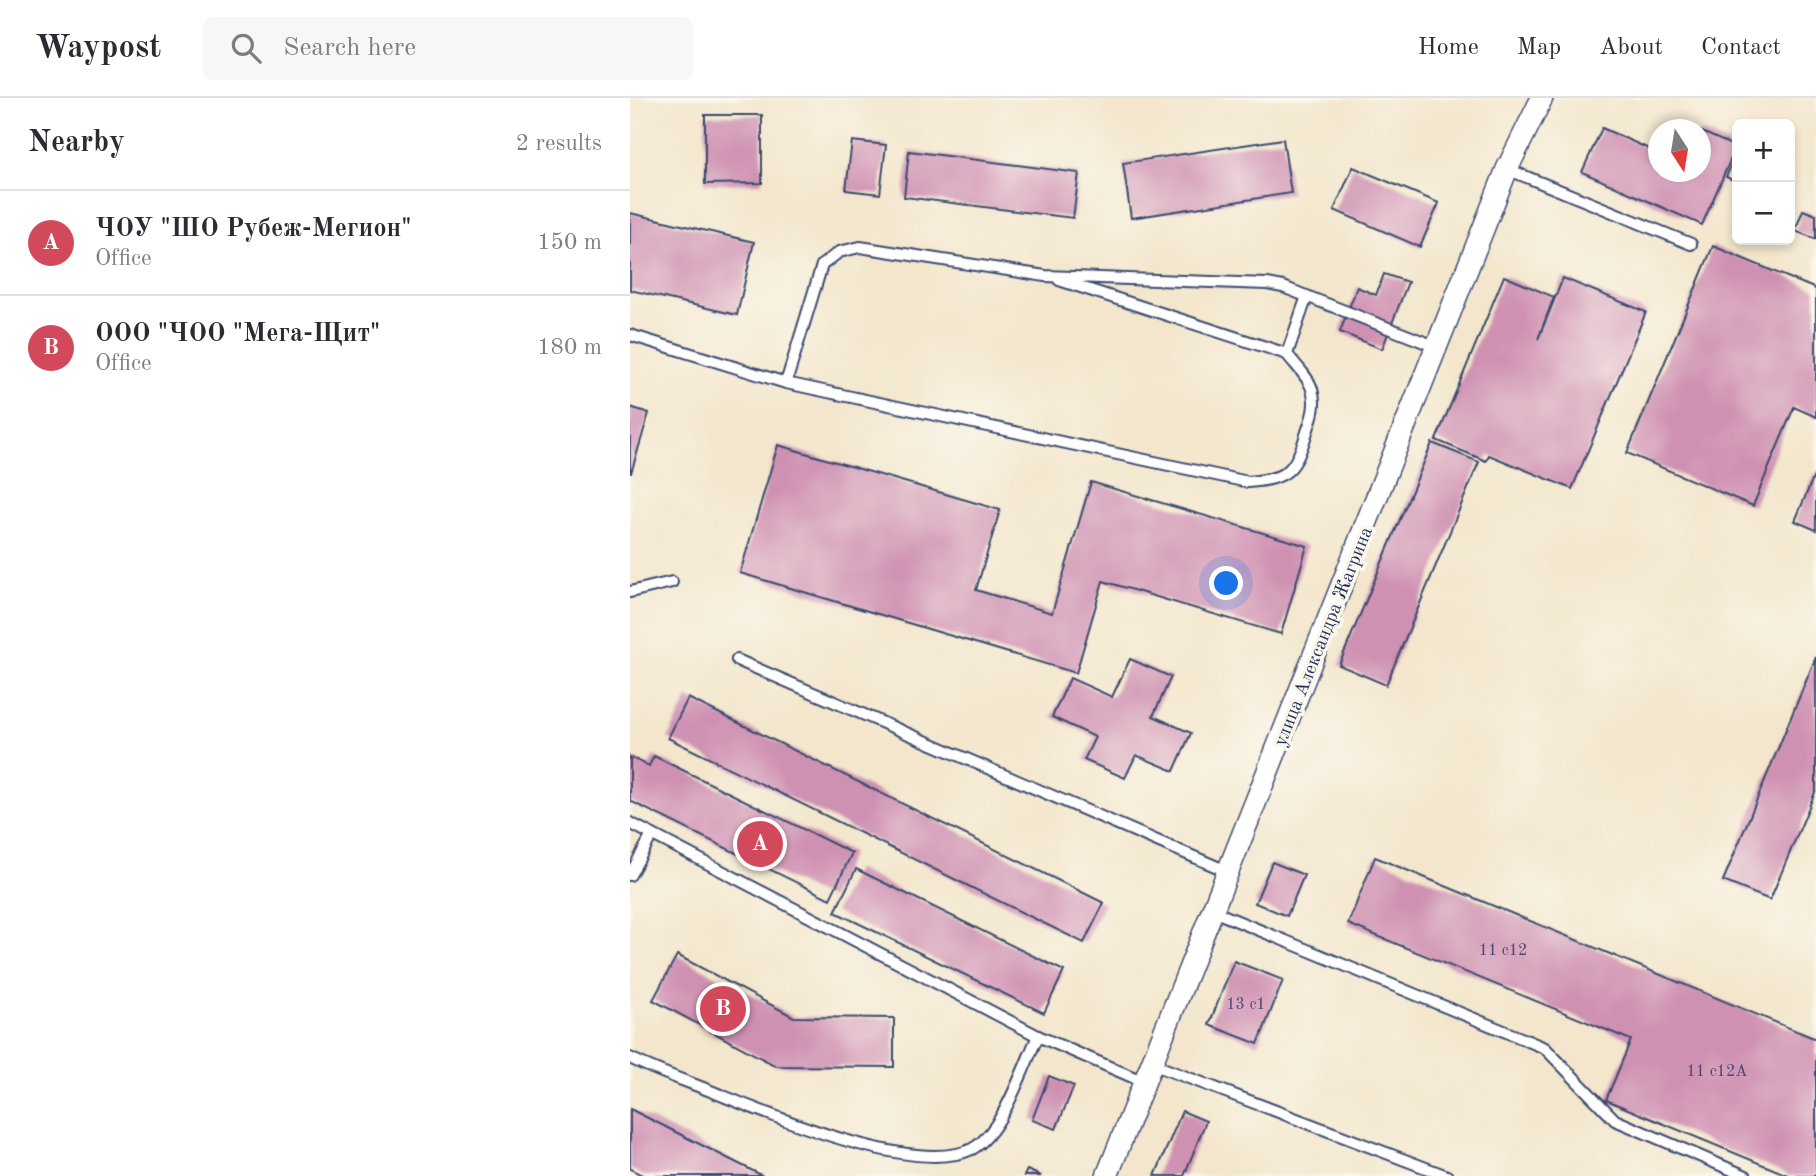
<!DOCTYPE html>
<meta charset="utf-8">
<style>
:root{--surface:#fff;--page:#f7f7f7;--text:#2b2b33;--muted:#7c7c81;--line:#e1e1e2;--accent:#d1495b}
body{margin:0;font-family:"Old Standard TT",serif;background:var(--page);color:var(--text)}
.controls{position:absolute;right:21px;top:21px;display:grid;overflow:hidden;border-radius:10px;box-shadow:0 4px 10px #0003}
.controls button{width:63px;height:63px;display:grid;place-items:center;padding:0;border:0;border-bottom:2px solid var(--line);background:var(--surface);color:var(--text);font:35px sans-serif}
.compass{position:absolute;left:1018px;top:21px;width:63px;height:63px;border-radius:50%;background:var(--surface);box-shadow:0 4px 10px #0003;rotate:168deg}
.you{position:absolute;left:597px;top:486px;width:24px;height:24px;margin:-18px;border:5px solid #fff;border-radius:50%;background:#1a73e8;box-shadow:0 0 0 10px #1a73e833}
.badge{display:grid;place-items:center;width:46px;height:46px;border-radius:50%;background:var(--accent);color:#fff;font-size:23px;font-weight:700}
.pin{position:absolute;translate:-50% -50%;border:4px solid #fff;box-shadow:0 2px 7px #0006}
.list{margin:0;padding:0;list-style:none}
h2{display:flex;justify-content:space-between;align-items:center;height:91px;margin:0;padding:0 28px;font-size:30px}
h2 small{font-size:23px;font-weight:400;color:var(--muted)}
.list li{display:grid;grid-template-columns:46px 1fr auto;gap:21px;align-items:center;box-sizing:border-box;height:105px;padding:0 28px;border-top:2px solid var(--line)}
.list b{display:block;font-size:26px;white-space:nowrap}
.list p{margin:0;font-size:23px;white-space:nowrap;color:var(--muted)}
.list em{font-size:23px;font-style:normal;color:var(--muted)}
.icon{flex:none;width:38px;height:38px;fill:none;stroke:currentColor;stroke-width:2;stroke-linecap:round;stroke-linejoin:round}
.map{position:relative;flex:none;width:1186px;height:1078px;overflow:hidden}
header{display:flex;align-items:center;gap:42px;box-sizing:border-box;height:98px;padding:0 35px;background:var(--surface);border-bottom:2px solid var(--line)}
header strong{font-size:33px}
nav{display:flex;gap:38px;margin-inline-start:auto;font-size:24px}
.search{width:490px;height:63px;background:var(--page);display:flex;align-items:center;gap:18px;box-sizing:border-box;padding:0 24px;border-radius:10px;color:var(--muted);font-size:26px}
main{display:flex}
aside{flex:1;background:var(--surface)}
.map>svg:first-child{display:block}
</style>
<header>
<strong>Waypost</strong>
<div class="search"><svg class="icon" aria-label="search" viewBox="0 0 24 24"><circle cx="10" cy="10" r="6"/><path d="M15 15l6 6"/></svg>Search here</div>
<nav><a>Home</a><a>Map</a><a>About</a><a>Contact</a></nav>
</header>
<main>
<aside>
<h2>Nearby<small>2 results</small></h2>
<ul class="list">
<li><span class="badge">A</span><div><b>ЧОУ &quot;ШО Рубеж-Мегион&quot;</b><p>Office</p></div><em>150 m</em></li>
<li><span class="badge">B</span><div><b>ООО &quot;ЧОО &quot;Мега-Щит&quot;</b><p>Office</p></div><em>180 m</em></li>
</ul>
</aside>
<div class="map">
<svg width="1186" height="1078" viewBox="0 0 1186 1078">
<rect width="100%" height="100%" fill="#fbf7ec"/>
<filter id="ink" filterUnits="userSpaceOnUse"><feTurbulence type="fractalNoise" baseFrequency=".0143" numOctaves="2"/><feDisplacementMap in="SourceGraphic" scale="14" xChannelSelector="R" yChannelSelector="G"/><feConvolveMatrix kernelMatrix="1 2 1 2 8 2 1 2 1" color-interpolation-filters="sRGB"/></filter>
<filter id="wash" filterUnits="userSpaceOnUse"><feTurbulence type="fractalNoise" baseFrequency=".00686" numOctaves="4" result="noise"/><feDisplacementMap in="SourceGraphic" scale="28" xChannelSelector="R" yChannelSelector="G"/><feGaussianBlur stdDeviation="1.57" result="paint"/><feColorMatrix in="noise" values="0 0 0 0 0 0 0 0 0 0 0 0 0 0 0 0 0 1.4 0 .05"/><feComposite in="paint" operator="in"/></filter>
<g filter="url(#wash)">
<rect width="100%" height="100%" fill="#f3e6cc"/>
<g id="blocks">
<g fill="#cf91b2">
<polygon points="75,17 132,17 132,85 75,86"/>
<polygon points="972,30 1028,55 1028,74 1070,74 1070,33 1106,49 1072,127 952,74"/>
<polygon points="653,41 661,95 501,120 493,65"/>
<polygon points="222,43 256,47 250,96 216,92"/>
<polygon points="279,53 449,75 443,120 274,99"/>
<polygon points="1107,53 1107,84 1096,79"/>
<polygon points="723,69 809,105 790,149 704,112"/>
<polygon points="1173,112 1186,117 1186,141 1165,133"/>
<polygon points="0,115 124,144 107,217 0,192"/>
<polygon points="1083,148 1186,191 1186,319 1164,309 1123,408 997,355"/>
<polygon points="754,176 778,184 752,251 710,234 727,189 746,197"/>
<polygon points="874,178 924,199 908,241 933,180 1016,214 942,391 859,357 856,363 806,342"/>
<polygon points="0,309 19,315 1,375 0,375"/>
<polygon points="802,345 849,364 756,587 709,567"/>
<polygon points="148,347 370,412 346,492 422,515 461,384 677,448 651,536 473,483 446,575 110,475"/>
<polygon points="1186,373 1186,432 1165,423"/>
<polygon points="1186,559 1186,692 1140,802 1093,783"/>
<polygon points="500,561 541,579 523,618 561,635 544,673 506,657 495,680 454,662 465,639 422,619 440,580 482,599"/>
<polygon points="58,600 474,805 454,845 38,640"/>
<polygon points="24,658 222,755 200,801 0,703 0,659 19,668"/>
<polygon points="745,759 1186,941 1186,1078 1160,1078 976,1002 1001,942 718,826"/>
<polygon points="642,764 674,777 657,818 625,805"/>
<polygon points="226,771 434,873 414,915 205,814"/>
<polygon points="47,857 164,919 264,920 264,969 146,968 23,902"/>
<polygon points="604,863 653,882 628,946 579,927"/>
<polygon points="419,978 444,988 426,1031 402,1022"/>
<polygon points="0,1011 133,1078 14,1078 0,1071"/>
<polygon points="552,1013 576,1023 554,1078 525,1078"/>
<polygon points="397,1072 411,1078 394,1078"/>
</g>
</g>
</g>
<g filter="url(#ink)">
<use href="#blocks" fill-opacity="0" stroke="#3b4a6e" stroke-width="2"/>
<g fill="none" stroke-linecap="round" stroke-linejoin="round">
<defs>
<g id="lane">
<polyline points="877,71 1061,146"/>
<polyline points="429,182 657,256"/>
<path d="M 0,237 L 156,285 L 618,384 C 659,381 665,372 677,334 C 682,319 687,307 682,291 C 678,278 665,267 657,256 L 677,198"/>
<polyline points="156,285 192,167 209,154 230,149 415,178 637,186 653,189 807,249"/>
<polyline points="0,494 42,484"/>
<polyline points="107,562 599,774"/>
<polyline points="0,725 408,938"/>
<polyline points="0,777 22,737"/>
<polyline points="583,813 915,950 985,1022 1116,1078"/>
<path d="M 0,960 C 28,974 59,984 88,996 C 145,1019 286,1078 342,1051 C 373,1034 393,969 408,938 L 514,984"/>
<polyline points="522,966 817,1078"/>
</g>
<polyline id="street" points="477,1078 877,71 912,0"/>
</defs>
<use href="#lane" stroke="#3b4a6e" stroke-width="14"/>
<use href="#street" stroke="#3b4a6e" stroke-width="24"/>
<use href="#lane" stroke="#fff" stroke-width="10"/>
<use href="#street" stroke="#fff" stroke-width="21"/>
</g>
</g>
<g text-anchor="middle" stroke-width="7" stroke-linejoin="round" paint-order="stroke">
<g font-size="16" fill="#484873">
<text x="873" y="857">11 с12</text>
<text x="616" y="911">13 с1</text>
<text x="1087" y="978">11 с12А</text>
</g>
<g font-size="19" fill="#1b2f5e" stroke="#fbf7ec">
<text transform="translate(692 538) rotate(-68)" y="7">улица Александра Жагрина</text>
</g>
</g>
</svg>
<div class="controls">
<button>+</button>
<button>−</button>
</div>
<svg class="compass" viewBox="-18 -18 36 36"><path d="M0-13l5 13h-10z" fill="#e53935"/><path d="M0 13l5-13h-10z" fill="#7c7c81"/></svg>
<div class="you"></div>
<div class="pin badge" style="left:130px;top:746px">A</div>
<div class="pin badge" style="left:93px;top:911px">B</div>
</div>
</main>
